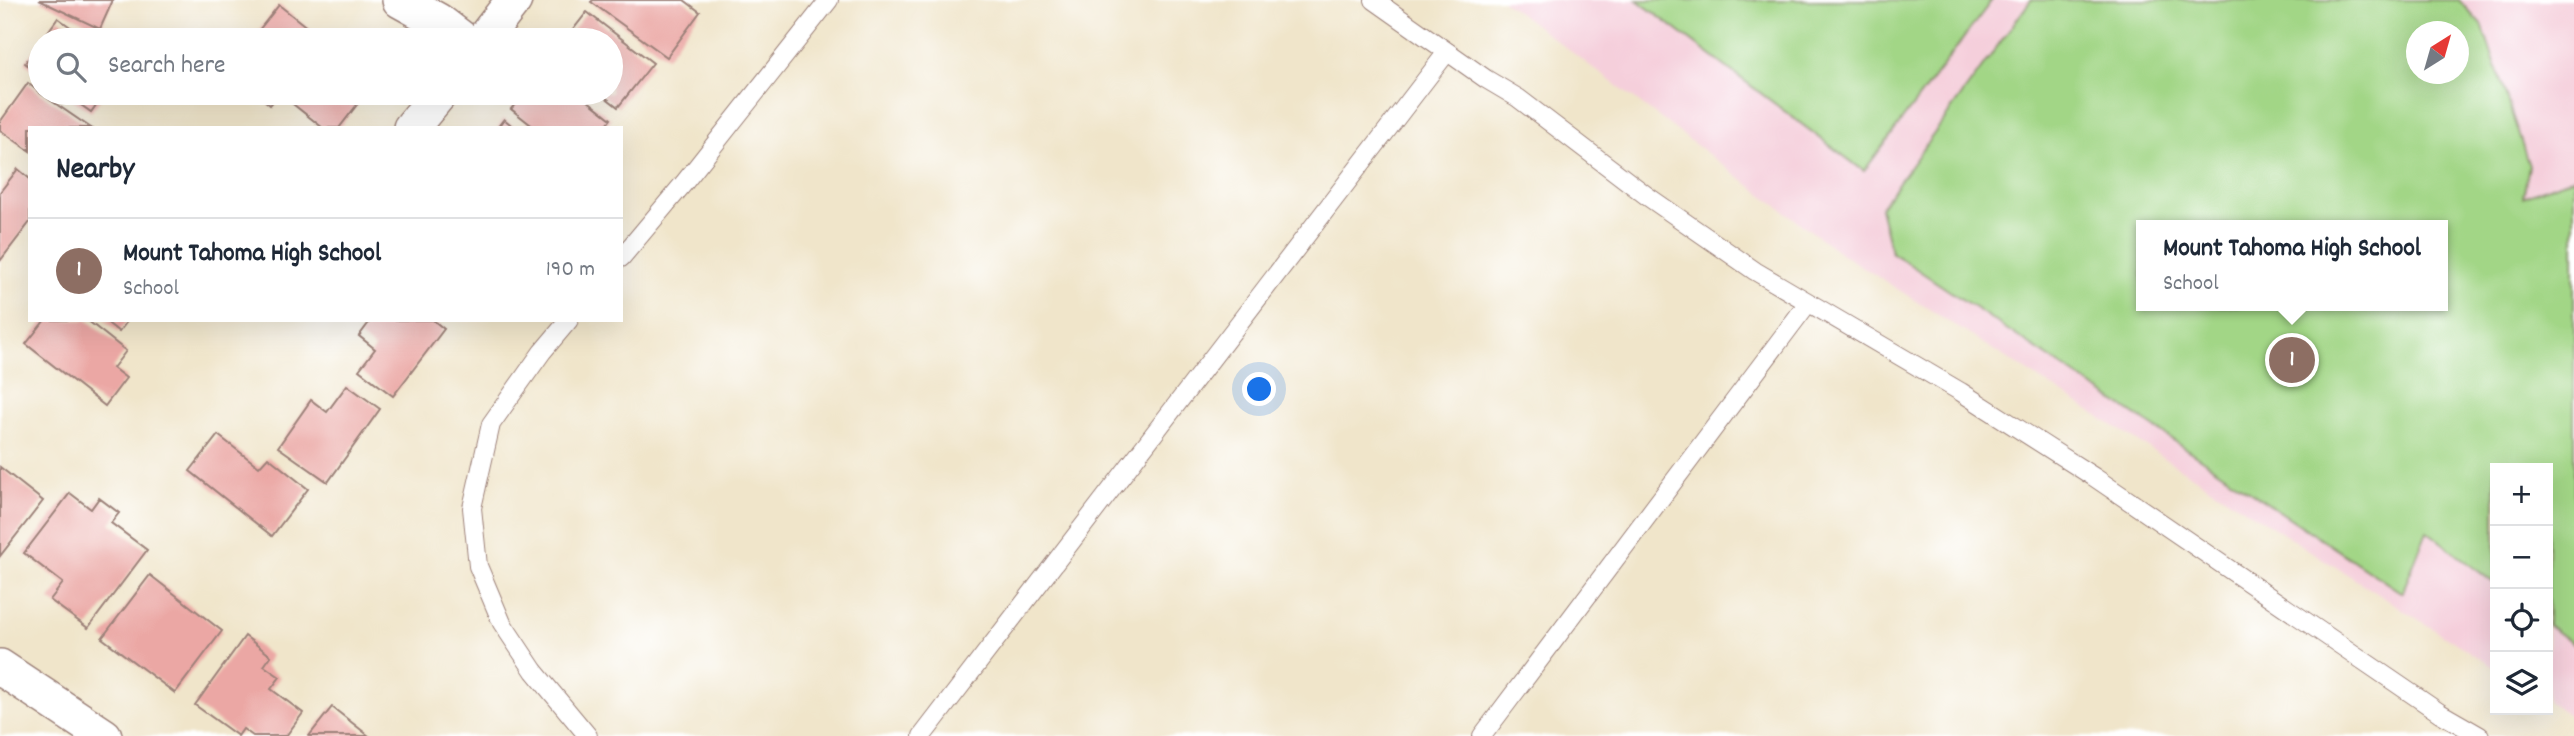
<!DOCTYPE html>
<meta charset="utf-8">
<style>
:root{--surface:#fff;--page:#f2f2f3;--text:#1f2937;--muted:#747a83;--line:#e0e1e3;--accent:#c8321e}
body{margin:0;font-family:Dekko,sans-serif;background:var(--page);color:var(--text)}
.controls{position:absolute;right:21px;bottom:21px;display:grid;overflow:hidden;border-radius:0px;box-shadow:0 7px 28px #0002}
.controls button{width:63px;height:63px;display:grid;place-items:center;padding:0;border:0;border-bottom:2px solid var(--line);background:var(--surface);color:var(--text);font:35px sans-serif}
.compass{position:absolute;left:2406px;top:21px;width:63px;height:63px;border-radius:50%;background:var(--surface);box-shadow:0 7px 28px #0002;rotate:37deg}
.you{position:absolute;left:1260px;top:390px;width:24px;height:24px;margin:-18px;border:5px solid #fff;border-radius:50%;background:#1a73e8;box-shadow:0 0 0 10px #1a73e833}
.badge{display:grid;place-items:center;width:46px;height:46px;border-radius:50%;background:var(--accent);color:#fff;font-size:23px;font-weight:700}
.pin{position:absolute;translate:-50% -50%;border:4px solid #fff;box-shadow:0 2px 7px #0006}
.popup{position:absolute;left:2136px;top:220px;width:312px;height:91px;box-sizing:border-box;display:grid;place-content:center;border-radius:0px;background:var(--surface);filter:drop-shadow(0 2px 5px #0005);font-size:23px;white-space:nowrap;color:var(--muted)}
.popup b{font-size:26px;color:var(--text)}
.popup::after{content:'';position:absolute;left:50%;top:100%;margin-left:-14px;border:14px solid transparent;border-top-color:var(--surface)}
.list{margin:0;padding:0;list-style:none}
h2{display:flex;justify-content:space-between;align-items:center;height:91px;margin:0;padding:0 28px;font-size:30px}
h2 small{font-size:23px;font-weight:400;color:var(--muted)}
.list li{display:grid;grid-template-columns:46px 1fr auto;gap:21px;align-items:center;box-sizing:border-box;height:105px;padding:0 28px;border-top:2px solid var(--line)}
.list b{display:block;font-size:26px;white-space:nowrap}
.list p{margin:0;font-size:23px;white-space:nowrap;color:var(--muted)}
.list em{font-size:23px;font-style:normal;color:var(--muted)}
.icon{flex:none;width:38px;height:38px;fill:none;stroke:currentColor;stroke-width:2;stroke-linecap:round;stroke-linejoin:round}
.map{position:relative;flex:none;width:2574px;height:736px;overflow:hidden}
.search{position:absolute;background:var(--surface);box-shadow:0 7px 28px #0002;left:28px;top:28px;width:595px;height:77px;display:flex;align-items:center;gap:18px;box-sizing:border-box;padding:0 24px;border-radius:38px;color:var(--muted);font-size:26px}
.panel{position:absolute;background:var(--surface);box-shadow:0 7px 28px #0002;left:28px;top:126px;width:595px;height:196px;border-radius:0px}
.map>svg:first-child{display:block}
</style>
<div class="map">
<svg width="2574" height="736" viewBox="0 0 2574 736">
<rect width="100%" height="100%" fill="#fff"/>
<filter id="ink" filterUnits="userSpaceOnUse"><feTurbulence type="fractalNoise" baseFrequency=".0143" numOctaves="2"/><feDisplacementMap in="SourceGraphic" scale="14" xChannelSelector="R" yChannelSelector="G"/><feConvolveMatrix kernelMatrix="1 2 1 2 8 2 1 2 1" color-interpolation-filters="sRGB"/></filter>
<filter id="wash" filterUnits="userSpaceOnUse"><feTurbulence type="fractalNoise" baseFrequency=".00686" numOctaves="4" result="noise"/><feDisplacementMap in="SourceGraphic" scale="28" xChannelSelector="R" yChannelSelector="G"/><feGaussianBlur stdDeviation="1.57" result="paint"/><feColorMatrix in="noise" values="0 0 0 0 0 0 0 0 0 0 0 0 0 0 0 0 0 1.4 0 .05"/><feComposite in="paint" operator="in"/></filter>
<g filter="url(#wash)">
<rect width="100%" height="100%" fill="#f0e5ca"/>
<path fill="#f5cfdb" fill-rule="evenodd" d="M 1502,0 L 2574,0 L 2574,718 L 2548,701 L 2548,468 L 2495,468 L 2495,668 L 1839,252 ZM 2416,32 L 2458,32 L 2458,74 L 2416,74 ZM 2142,225 L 2442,225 L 2442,306 L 2142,306 Z"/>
<g fill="#a2d686" stroke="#767a58" stroke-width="2" fill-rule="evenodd">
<polygon points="1637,0 1992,0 1864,171"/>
<path d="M 2031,0 L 2459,0 L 2483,27 L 2529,166 L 2523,197 L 2574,177 L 2574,645 L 2548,625 L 2548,468 L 2495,468 L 2495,584 L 2427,531 L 2402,593 L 1891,252 L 1880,208 ZM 2416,32 L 2458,32 L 2458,74 L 2416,74 ZM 2142,225 L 2442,225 L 2442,306 L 2142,306 Z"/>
</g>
<g id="blocks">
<g fill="#eba7a4">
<polygon points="39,0 113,0 100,29"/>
<polygon points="593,0 684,0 700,12 667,57 591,2"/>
<polygon points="279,5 323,40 251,40"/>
<polygon points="587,12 653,63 618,107 600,93 611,93 611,40 565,40"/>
<polygon points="58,18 88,40 42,40"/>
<polygon points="40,42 40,75 25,63"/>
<polygon points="28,83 40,93 91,128 30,128 30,151 0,130 0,122"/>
<polygon points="64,93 105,93 91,112"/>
<polygon points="256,93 280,93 270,105"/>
<polygon points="294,93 366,93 339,128 323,128 288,100"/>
<polygon points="524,93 578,93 611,119 604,128 535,128 511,109"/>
<polygon points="504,119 515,128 497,128"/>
<polygon points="18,169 30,179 30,222 0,261 0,192"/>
<polygon points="45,320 87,320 126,351 113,368 126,378 105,406 26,344"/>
<polygon points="104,320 128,320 119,332"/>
<polygon points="371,320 433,320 444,329 393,396 359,370 375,349 359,336"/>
<polygon points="347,385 380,409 328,482 278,447 311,400 327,412"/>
<polygon points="218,435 259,467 268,457 308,489 272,536 190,471"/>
<polygon points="0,467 43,501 0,556"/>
<polygon points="70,493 91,509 99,498 119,513 111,523 147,550 88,628 50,600 63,583 24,553"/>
<polygon points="150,575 222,631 175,693 102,638"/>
<polygon points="245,636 271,656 264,666 280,677 271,689 303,713 286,736 253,736 243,729 238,736 195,705"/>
<polygon points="332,707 369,736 309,736"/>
</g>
</g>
</g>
<g filter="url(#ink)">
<use href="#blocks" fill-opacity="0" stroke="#9d827a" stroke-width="2"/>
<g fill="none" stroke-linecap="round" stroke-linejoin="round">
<defs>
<g id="service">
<polyline points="1374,0 1486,79 1518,98 1647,196 1755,271 1961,392 2094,477 2440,713 2480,736"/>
<polyline points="621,258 684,183 829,0"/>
<polyline points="569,320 542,352 491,424 472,508 478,566 502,623 534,671 588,736"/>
<polyline points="922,736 1447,52"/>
<polyline points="1482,736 1808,303"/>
</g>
<g id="minor">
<polyline points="400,0 438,21 463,40"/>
<polyline points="483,40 514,0"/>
<polyline points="411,128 440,93"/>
<polyline points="0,667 104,736"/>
</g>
</defs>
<use href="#service" stroke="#9d827a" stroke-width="20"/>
<use href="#minor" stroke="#9d827a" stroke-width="38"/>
<use href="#service" stroke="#fff" stroke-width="18"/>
<use href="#minor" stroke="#fff" stroke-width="35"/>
</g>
</g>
</svg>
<div class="controls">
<button>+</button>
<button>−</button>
<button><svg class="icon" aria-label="locate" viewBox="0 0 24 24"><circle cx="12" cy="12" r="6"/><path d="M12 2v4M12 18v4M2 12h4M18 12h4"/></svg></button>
<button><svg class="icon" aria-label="layers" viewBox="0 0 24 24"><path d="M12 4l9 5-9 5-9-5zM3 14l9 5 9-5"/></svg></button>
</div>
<svg class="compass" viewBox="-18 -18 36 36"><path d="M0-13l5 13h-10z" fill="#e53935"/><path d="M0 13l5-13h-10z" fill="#747a83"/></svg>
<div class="you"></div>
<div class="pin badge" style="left:2292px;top:360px;background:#8d6e63">1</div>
<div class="popup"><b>Mount Tahoma High School</b>School</div>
<div class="search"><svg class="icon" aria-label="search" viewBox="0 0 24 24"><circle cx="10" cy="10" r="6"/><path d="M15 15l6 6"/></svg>Search here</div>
<section class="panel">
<h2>Nearby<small></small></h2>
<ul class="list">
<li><span class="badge" style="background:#8d6e63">1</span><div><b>Mount Tahoma High School</b><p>School</p></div><em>190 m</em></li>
</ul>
</section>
</div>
